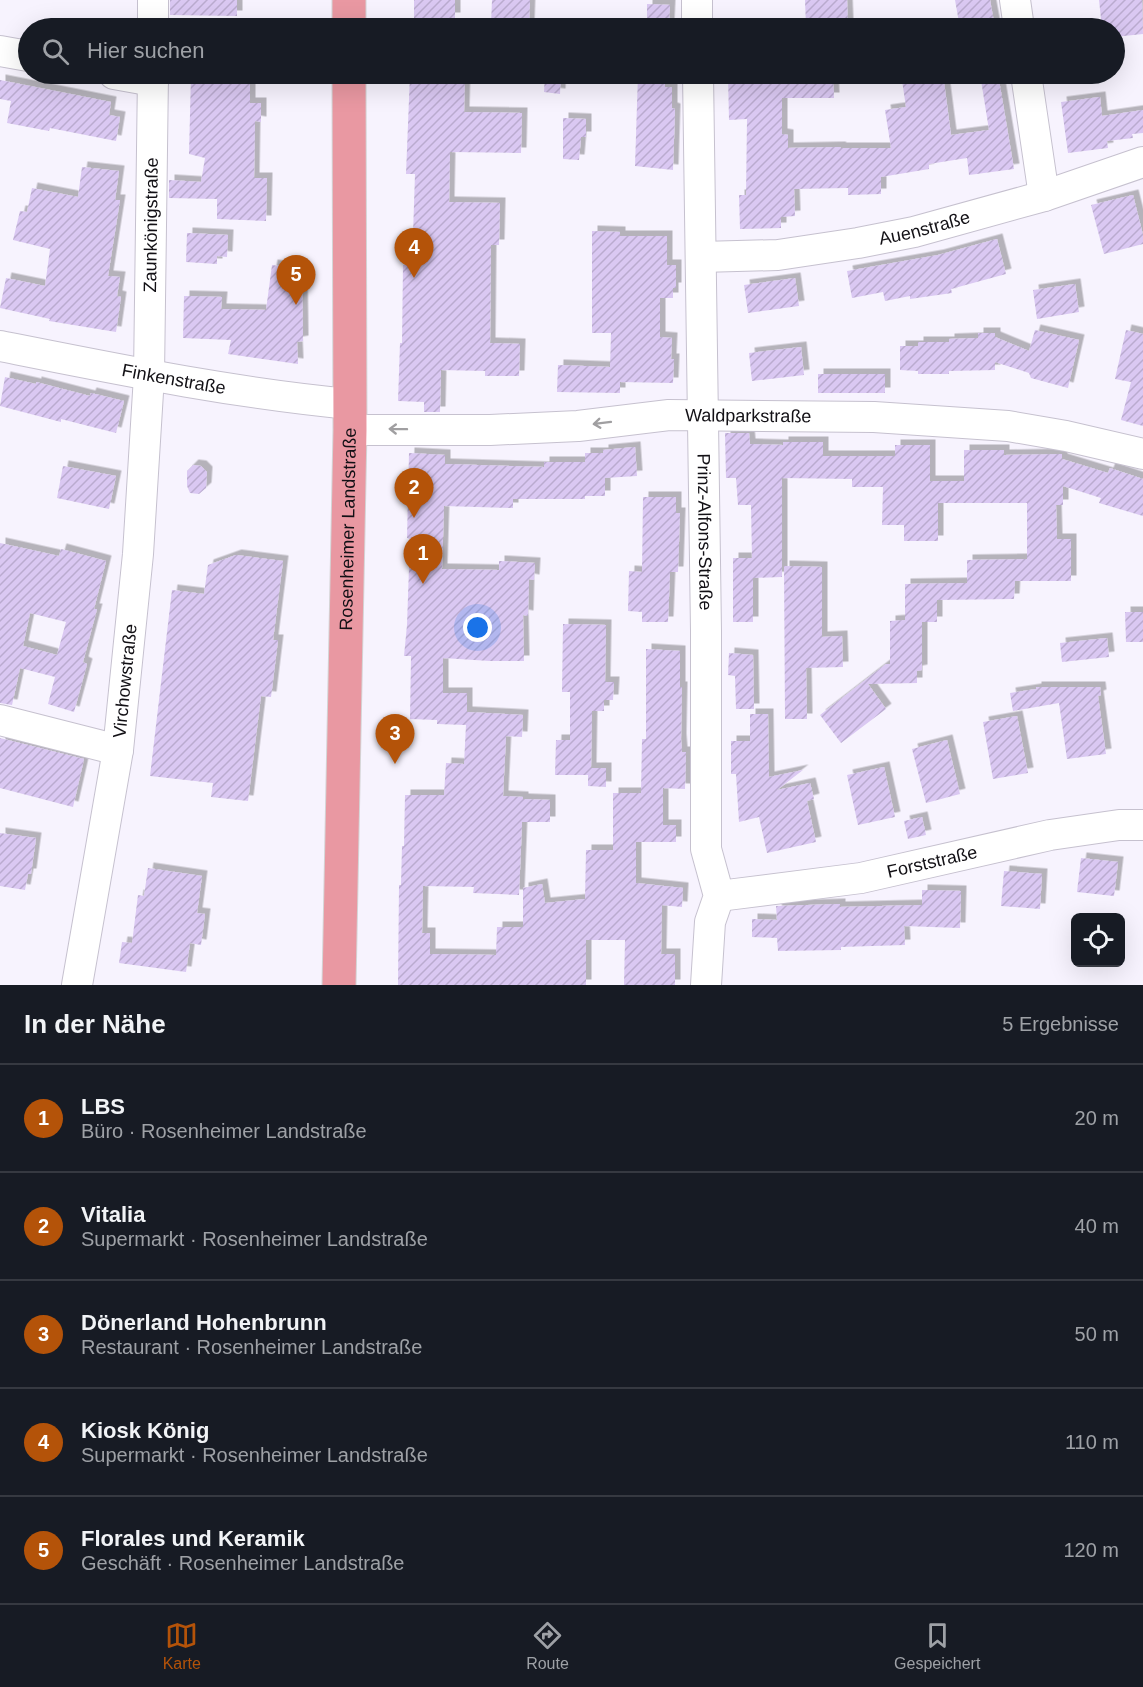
<!DOCTYPE html>
<html lang="de">
<meta charset="utf-8">
<style>
:root{--surface:#171b24;--page:#20242c;--text:#f1f3f6;--muted:#9ea1a6;--line:#363941;--accent:#b45309}
body{margin:0;font-family:Arial,sans-serif;background:var(--page);color:var(--text)}
.controls{position:absolute;right:18px;bottom:18px;display:grid;overflow:hidden;border-radius:9px;box-shadow:0 6px 24px #0002}
.controls button{width:54px;height:54px;display:grid;place-items:center;padding:0;border:0;border-bottom:2px solid var(--line);background:var(--surface);color:var(--text);font:30px sans-serif}
.you{position:absolute;left:478px;top:628px;width:21px;height:21px;margin:-15px;border:4px solid #fff;border-radius:50%;background:#1a73e8;box-shadow:0 0 0 9px #1a73e833}
.badge{display:grid;place-items:center;width:39px;height:39px;border-radius:50%;background:var(--accent);color:#fff;font-size:20px;font-weight:700}
.pin{position:absolute;translate:-50% -50px;filter:drop-shadow(0 2px 3px #0008)}
.pin::after{content:'';position:absolute;top:32px;width:21px;height:18px;background:inherit;clip-path:polygon(0 0,100% 0,50% 100%)}
.list{margin:0;padding:0;list-style:none}
h2{display:flex;justify-content:space-between;align-items:center;height:78px;margin:0;padding:0 24px;font-size:26px}
h2 small{font-size:20px;font-weight:400;color:var(--muted)}
.list li{display:grid;grid-template-columns:39px 1fr auto;gap:18px;align-items:center;box-sizing:border-box;height:108px;padding:0 24px;border-top:2px solid var(--line)}
.list b{display:block;font-size:22px;white-space:nowrap}
.list p{margin:0;font-size:20px;white-space:nowrap;color:var(--muted)}
.list em{font-size:20px;font-style:normal;color:var(--muted)}
.icon{flex:none;width:33px;height:33px;fill:none;stroke:currentColor;stroke-width:2;stroke-linecap:round;stroke-linejoin:round}
.map{position:relative;flex:none;width:1143px;height:985px;overflow:hidden}
.search{position:absolute;background:var(--surface);box-shadow:0 6px 24px #0002;left:18px;right:18px;top:18px;height:66px;display:flex;align-items:center;gap:15px;box-sizing:border-box;padding:0 21px;border-radius:33px;color:var(--muted);font-size:22px}
.sheet{height:618px;background:var(--surface)}
nav{display:flex;justify-content:space-around;align-items:center;box-sizing:border-box;height:84px;border-top:2px solid var(--line);background:var(--surface);font-size:16px;color:var(--muted)}
nav a{display:grid;justify-items:center;gap:3px}
nav .on{color:var(--accent)}
.map>svg:first-child{display:block}
</style>
<div class="map">
<svg width="1143" height="985" viewBox="0 0 1143 985">
<defs>
<pattern id="building-hatch" width="6" height="6" patternUnits="userSpaceOnUse" patternTransform="scale(1.5)"><rect width="6" height="6" fill="#dac8f2"/><path d="M-1 1l2-2M0 6l6-6M5 7l2-2" fill="none" stroke="#baabcf"/></pattern>
<filter id="shadow"><feDropShadow dx="5.5" dy="-5.5" stdDeviation="0" flood-color="#0004"/></filter>
</defs>
<rect width="100%" height="100%" fill="#f7f3fe"/>
<g fill="url(#building-hatch)" fill-rule="evenodd" filter="url(#shadow)">
<polygon points="170,0 237,0 237,16 170,15"/>
<polygon points="414,0 455,0 455,18 432,18 432,28 414,28"/>
<polygon points="492,0 530,0 529,26 491,25"/>
<polygon points="805,0 847,0 848,26 806,26"/>
<polygon points="955,0 990,0 995,28 960,28"/>
<polygon points="1099,0 1142,0 1143,34 1114,37 1114,28 1102,28"/>
<polygon points="647,4 670,5 669,24 647,23"/>
<polygon points="191,74 250,74 250,103 261,103 261,122 255,121 254,178 267,178 266,221 217,219 217,199 169,198 169,180 201,182 205,158 189,154"/>
<polygon points="410,74 465,74 464,112 522,113 521,153 450,152 449,202 500,203 499,245 491,245 490,343 520,344 519,376 485,376 485,371 441,370 440,412 424,412 424,402 398,401 400,343 402,343 403,265 412,265 415,174 406,174"/>
<polygon points="545,74 561,74 560,94 544,92"/>
<polygon points="638,74 665,74 665,87 672,87 672,108 675,109 673,170 635,166"/>
<polygon points="760,74 833,74 834,98 782,98 782,134 788,135 788,148 840,147 841,148 891,148 885,110 906,107 901,74 943,74 951,135 989,130 980,74 998,74 1014,169 969,175 967,158 929,164 929,169 881,177 881,194 848,195 848,188 794,189 795,216 781,217 781,228 740,229 739,195 746,195 747,119 729,120 728,76 760,76"/>
<polygon points="0,80 111,102 109,115 120,117 116,141 50,128 49,131 7,123 11,101 0,99"/>
<polygon points="1100,97 1102,116 1143,110 1143,133 1132,134 1133,138 1107,141 1108,148 1068,153 1061,102"/>
<polygon points="563,118 586,119 586,137 581,137 579,160 563,159"/>
<polygon points="82,167 119,171 115,200 120,200 108,276 120,277 117,296 121,297 116,332 49,321 50,319 0,308 6,278 45,286 50,249 13,240 20,211 27,212 32,188 78,197"/>
<polygon points="1133,195 1143,235 1143,244 1104,254 1091,205"/>
<polygon points="592,231 620,232 620,236 667,236 667,265 676,265 676,288 673,288 673,298 660,298 660,337 672,338 671,359 674,359 673,383 620,382 620,393 557,392 558,365 610,367 611,333 592,333"/>
<polygon points="187,233 228,235 227,257 217,256 217,264 186,262"/>
<polygon points="997,239 1006,274 951,289 952,293 910,299 910,296 885,301 883,292 852,298 847,271 938,255"/>
<polygon points="272,265 302,269 303,341 297,342 298,364 228,354 231,340 183,338 184,296 222,297 221,309 266,310"/>
<polygon points="795,278 799,306 748,313 744,285"/>
<polygon points="1075,284 1079,312 1037,319 1033,290"/>
<polygon points="1035,330 1079,340 1068,388 1031,378 1029,373 995,362 995,370 949,371 949,374 918,374 918,371 900,370 900,346 918,346 918,342 949,342 949,339 978,338 978,333 995,333 995,337 1029,351"/>
<polygon points="1126,330 1143,334 1143,426 1121,420 1131,382 1115,379"/>
<polygon points="801,347 804,375 752,381 749,353"/>
<rect x="818" y="374" width="67" height="19"/>
<polygon points="5,377 36,384 36,382 90,396 91,393 124,401 116,433 61,419 61,422 0,406"/>
<polygon points="725,433 749,433 750,444 783,445 783,442 823,442 823,456 895,456 895,445 930,445 930,481 964,481 964,450 1004,450 1004,455 1062,454 1062,459 1108,473 1110,468 1143,479 1143,516 1099,503 1101,498 1063,486 1063,505 1056,505 1057,539 1071,539 1071,581 1015,581 1014,599 937,600 937,622 922,622 922,670 917,671 917,683 868,684 886,709 841,743 820,715 886,664 890,664 890,621 905,620 905,584 967,583 967,560 1027,559 1027,503 938,503 938,541 904,541 904,525 882,525 883,487 852,487 852,479 782,478 782,577 753,578 753,622 733,622 733,558 752,558 751,505 738,505 736,478 726,478"/>
<polygon points="635,447 637,476 605,478 605,496 585,496 585,499 513,499 513,508 444,506 442,569 499,570 499,561 535,563 534,580 529,579 528,616 523,615 524,661 490,661 443,658 443,693 467,693 467,714 467,712 523,715 522,737 506,736 503,796 523,797 523,799 550,800 550,822 522,822 519,895 473,893 474,887 423,886 422,933 430,933 430,954 496,955 497,927 523,927 523,888 542,884 545,903 585,899 586,850 613,850 613,793 641,793 642,739 646,739 646,649 680,651 680,687 682,687 681,739 682,752 686,752 685,789 663,788 663,825 676,825 676,842 636,842 636,883 683,888 682,907 662,905 661,954 675,954 675,985 624,985 625,940 586,940 586,985 398,985 399,885 401,885 402,846 404,846 405,795 444,795 446,763 464,764 466,725 437,724 437,720 410,719 411,656 404,656 407,625 410,539 407,538 409,453 445,455 445,464 544,467 544,462 585,462 585,453 603,453 603,450"/>
<polygon points="193,465 201,466 207,472 206,488 199,494 190,493 187,486 187,471"/>
<polygon points="63,466 116,476 109,509 57,498"/>
<polygon points="643,497 676,497 676,513 680,513 678,572 670,572 668,622 642,622 642,612 628,611 629,571 642,572"/>
<path d="M 0,543 L 59,556 L 61,549 L 106,561 L 94,609 L 97,609 L 83,662 L 87,664 L 74,712 L 48,704 L 55,677 L 20,668 L 12,705 L 0,703 ZM 30,613 L 66,622 L 57,655 L 23,646 Z"/>
<polygon points="236,555 283,561 273,640 278,640 271,697 261,696 248,801 211,797 213,783 150,776 172,590 204,594 208,565"/>
<polygon points="784,566 822,567 822,637 842,636 843,667 806,668 807,719 785,719"/>
<polygon points="1125,612 1143,612 1143,642 1126,642"/>
<polygon points="563,624 606,625 605,682 614,682 613,700 604,700 604,711 592,711 591,768 606,768 606,787 588,786 588,775 555,775 556,740 570,740 570,692 562,692"/>
<polygon points="1107,638 1109,657 1062,662 1060,643"/>
<polygon points="729,653 753,655 754,709 736,709 735,676 728,675"/>
<polygon points="1036,687 1100,687 1101,695 1098,696 1106,754 1067,759 1059,703 1013,711 1010,693 1036,689"/>
<polygon points="750,714 768,714 769,777 803,770 777,790 810,783 814,799 807,801 816,842 767,853 759,817 739,822 736,774 731,774 731,741 750,741"/>
<polygon points="1017,716 1028,773 993,779 983,722"/>
<polygon points="0,738 84,759 73,807 0,788"/>
<polygon points="947,740 960,794 926,803 912,749"/>
<polygon points="884,767 895,817 858,825 847,775"/>
<polygon points="922,817 926,835 908,839 904,821"/>
<polygon points="0,833 36,838 31,874 28,874 25,890 0,886"/>
<polygon points="1081,858 1118,862 1114,896 1077,892"/>
<polygon points="148,868 202,876 197,913 205,914 201,945 190,943 186,972 119,963 122,942 132,943 138,895 144,896"/>
<polygon points="1004,871 1042,874 1040,909 1001,906"/>
<polygon points="922,890 961,891 960,928 904,926 905,945 841,947 841,950 778,951 777,938 752,937 752,919 777,920 776,906 840,904 840,907 922,905"/>
</g>
<g fill="none" stroke-linecap="round" stroke-linejoin="round">
<defs>
<g id="minor">
<polyline points="697,0 697,28"/>
<polyline points="1015,0 1019,28"/>
<polyline points="153,28 153,0"/>
<polyline points="0,51 28,56"/>
<polyline points="114,74 153,81"/>
<path id="s1" d="M 698,74 L 706,631 L 706,849 L 719,896 L 710,922 L 706,985"/>
<polyline points="1026,74 1044,196"/>
<path id="s2" d="M 701,257 L 778,255 L 858,243 L 914,232 L 1044,196 L 1143,162"/>
<path id="s3" d="M 0,346 C 116,369 232,393 350,404"/>
<path id="s4" d="M 350,430 L 490,430 L 578,426 L 669,415 L 874,417 L 1008,426 L 1066,436 L 1143,454"/>
<polyline points="0,720 118,750"/>
<path id="s5" d="M 719,896 L 861,878 L 1050,835 L 1119,825 L 1143,825"/>
<path id="s6" d="M 77,985 L 118,750 L 138,554 L 149,376 L 153,74"/>
</g>
<g id="major">
<polyline points="349,0 349,28"/>
<path id="s7" d="M 339,985 L 350,430 L 349,74"/>
</g>
</defs>
<use href="#minor" stroke="#c6c1cf" stroke-width="32"/>
<use href="#major" stroke="#d4d4d5" stroke-width="35"/>
<use href="#minor" stroke="#fff" stroke-width="30"/>
<use href="#major" stroke="#e998a2" stroke-width="33"/>
</g>
<defs><path id="oneway-shaft" d="M-6 0H5M1.5-3L5.5 0L1.5 3" fill="none" stroke-width="1.6" stroke-linecap="round" stroke-linejoin="round" transform="scale(1.5)"/></defs>
<g stroke="#a09fa1">
<use href="#oneway-shaft" transform="translate(602 423) rotate(173)"/>
<use href="#oneway-shaft" transform="translate(398 429) rotate(-179)"/>
</g>
<g text-anchor="middle" stroke-width="4.5" stroke-linejoin="round" paint-order="stroke">
<g font-size="18" fill="#121015" stroke="#fff">
<text dy="6" stroke="none"><textPath href="#s6" startOffset="765">Zaunkönigstraße</textPath></text>
<text dy="6" stroke="none"><textPath href="#s2" startOffset="226">Auenstraße</textPath></text>
<text dy="6" stroke="none"><textPath href="#s3" startOffset="177">Finkenstraße</textPath></text>
<text dy="6" stroke="none"><textPath href="#s4" startOffset="399">Waldparkstraße</textPath></text>
<text dy="6" stroke="none"><textPath href="#s7" startOffset="456">Rosenheimer Landstraße</textPath></text>
<text dy="6" stroke="none"><textPath href="#s1" startOffset="458">Prinz-Alfons-Straße</textPath></text>
<text dy="6" stroke="none"><textPath href="#s6" startOffset="308">Virchowstraße</textPath></text>
<text dy="6" stroke="none"><textPath href="#s5" startOffset="216">Forststraße</textPath></text>
</g>
</g>
</svg>
<div class="controls">
<button><svg class="icon" aria-label="locate" viewBox="0 0 24 24"><circle cx="12" cy="12" r="6"/><path d="M12 2v4M12 18v4M2 12h4M18 12h4"/></svg></button>
</div>
<div class="you"></div>
<div class="pin badge" style="left:423px;top:584px">1</div>
<div class="pin badge" style="left:414px;top:518px">2</div>
<div class="pin badge" style="left:395px;top:764px">3</div>
<div class="pin badge" style="left:414px;top:278px">4</div>
<div class="pin badge" style="left:296px;top:305px">5</div>
<div class="search"><svg class="icon" aria-label="search" viewBox="0 0 24 24"><circle cx="10" cy="10" r="6"/><path d="M15 15l6 6"/></svg>Hier suchen</div>
</div>
<section class="sheet">
<h2>In der Nähe<small>5 Ergebnisse</small></h2>
<ul class="list">
<li><span class="badge">1</span><div><b>LBS</b><p>Büro · Rosenheimer Landstraße</p></div><em>20 m</em></li>
<li><span class="badge">2</span><div><b>Vitalia</b><p>Supermarkt · Rosenheimer Landstraße</p></div><em>40 m</em></li>
<li><span class="badge">3</span><div><b>Dönerland Hohenbrunn</b><p>Restaurant · Rosenheimer Landstraße</p></div><em>50 m</em></li>
<li><span class="badge">4</span><div><b>Kiosk König</b><p>Supermarkt · Rosenheimer Landstraße</p></div><em>110 m</em></li>
<li><span class="badge">5</span><div><b>Florales und Keramik</b><p>Geschäft · Rosenheimer Landstraße</p></div><em>120 m</em></li>
</ul>
</section>
<nav>
<a class="on"><svg class="icon" aria-label="map" viewBox="0 0 24 24"><path d="M3 6l6-2 6 2 6-2v14l-6 2-6-2-6 2zM9 4v14M15 6v14"/></svg>Karte</a>
<a><svg class="icon" aria-label="directions" viewBox="0 0 24 24"><path d="M12 3l9 9-9 9-9-9zM9 14v-3h6M13 9l2 2-2 2"/></svg>Route</a>
<a><svg class="icon" aria-label="saved" viewBox="0 0 24 24"><path d="M7 4h10v16l-5-4-5 4z"/></svg>Gespeichert</a>
</nav>
